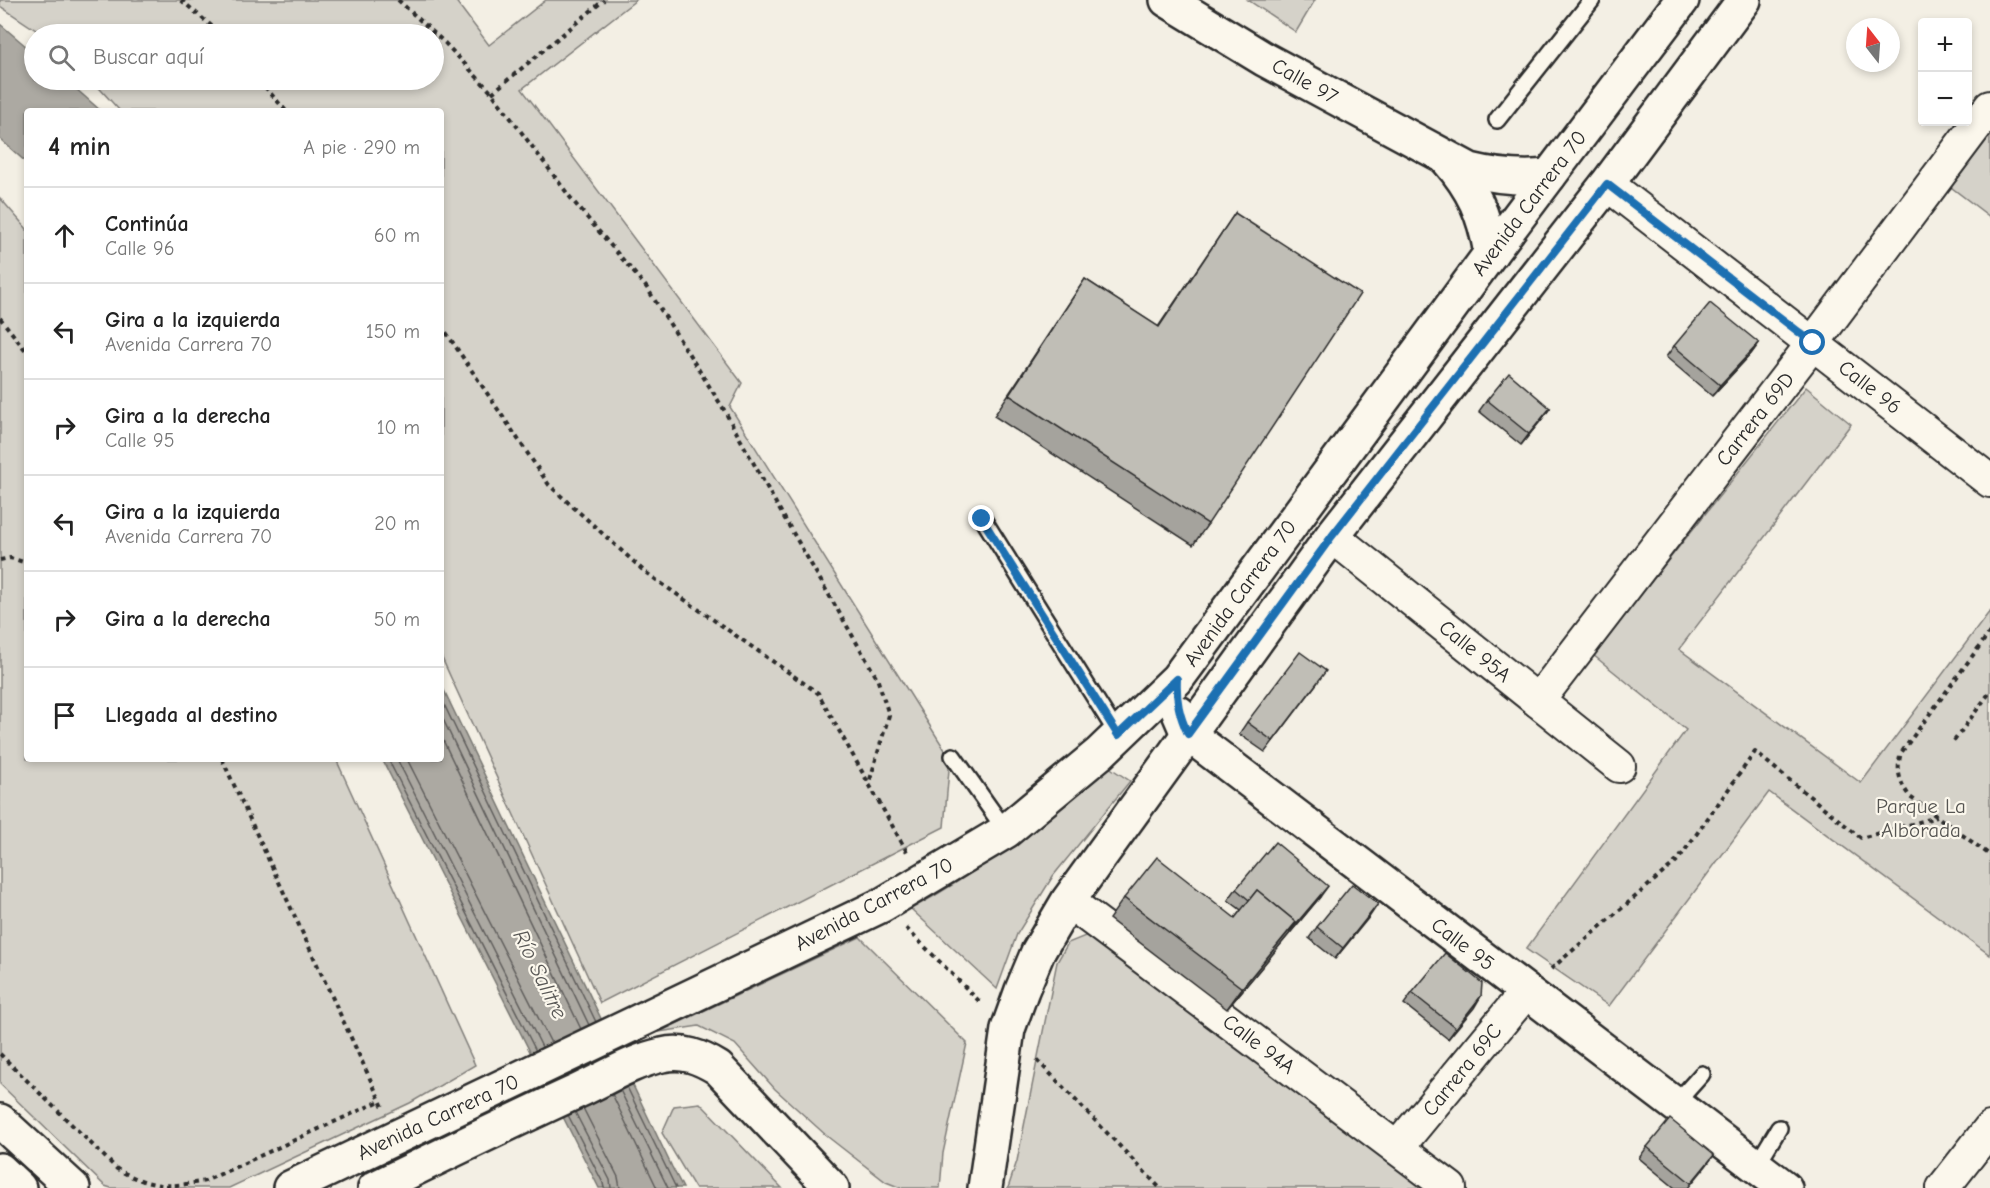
<!DOCTYPE html>
<html lang="es">
<meta charset="utf-8">
<style>
:root{--surface:#fff;--page:#f6f6f6;--text:#222;--muted:#767676;--line:#e0e0e0}
body{margin:0;font-family:"Comic Neue",sans-serif;background:var(--page);color:var(--text)}
.controls{position:absolute;right:18px;top:18px;display:grid;overflow:hidden;border-radius:6px;box-shadow:0 3px 9px #0003}
.controls button{width:54px;height:54px;display:grid;place-items:center;padding:0;border:0;border-bottom:2px solid var(--line);background:var(--surface);color:var(--text);font:30px sans-serif}
.compass{position:absolute;left:1846px;top:18px;width:54px;height:54px;border-radius:50%;background:var(--surface);box-shadow:0 3px 9px #0003;rotate:343deg}
.stop{position:absolute;width:18px;height:18px;margin:-14px;border:4px solid #1f6fb2;border-radius:50%;background:#fff}
.stop.end{background:#1f6fb2;border-color:#fff;box-shadow:0 2px 6px #0008}
.list{margin:0;padding:0;list-style:none}
h2{display:flex;justify-content:space-between;align-items:center;height:78px;margin:0;padding:0 24px;font-size:26px}
h2 small{font-size:20px;font-weight:400;color:var(--muted)}
.list li{display:grid;grid-template-columns:39px 1fr auto;gap:18px;align-items:center;box-sizing:border-box;height:96px;padding:0 24px;border-top:2px solid var(--line)}
.list b{display:block;font-size:22px;white-space:nowrap}
.list p{margin:0;font-size:20px;white-space:nowrap;color:var(--muted)}
.list em{font-size:20px;font-style:normal;color:var(--muted)}
.icon{flex:none;width:33px;height:33px;fill:none;stroke:currentColor;stroke-width:2;stroke-linecap:round;stroke-linejoin:round}
.map{position:relative;flex:none;width:1990px;height:1188px;overflow:hidden}
.search{position:absolute;background:var(--surface);box-shadow:0 3px 9px #0003;left:24px;top:24px;width:420px;height:66px;display:flex;align-items:center;gap:15px;box-sizing:border-box;padding:0 21px;border-radius:33px;color:var(--muted);font-size:22px}
.panel{position:absolute;background:var(--surface);box-shadow:0 3px 9px #0003;left:24px;top:108px;width:420px;height:654px;border-radius:6px}
.map>svg:first-child{display:block}
</style>
<div class="map">
<svg width="1990" height="1188" viewBox="0 0 1990 1188">
<rect width="100%" height="100%" fill="#f3efe4"/>
<filter id="ink" filterUnits="userSpaceOnUse"><feTurbulence type="fractalNoise" baseFrequency=".0167" numOctaves="2"/><feDisplacementMap in="SourceGraphic" scale="12" xChannelSelector="R" yChannelSelector="G"/><feConvolveMatrix kernelMatrix="1 2 1 2 8 2 1 2 1" color-interpolation-filters="sRGB"/></filter>
<g filter="url(#ink)">
<g fill="#d5d2c9" stroke="#807e7a" stroke-width="1.5">
<polygon points="0,0 455,0 489,45 546,0 636,0 522,89 742,383 730,407 950,758 944,827 600,1003 441,656 441,111 120,111 92,80 434,80 434,34 42,34 0,6"/>
<polygon points="1248,0 1315,0 1296,32"/>
<polygon points="1990,119 1990,217 1943,181"/>
<polygon points="0,198 27,229 27,759 336,759 475,1065 410,1103 229,1188 111,1188 105,1186 0,1084"/>
<polygon points="1806,387 1851,424 1679,649 1861,783 1990,611 1990,955 1769,792 1609,1006 1526,949 1686,730 1593,655"/>
<path d="M 1109,767 L 1130,781 L 1053,876 L 1017,934 L 997,989 L 911,909 C 984,870 1045,819 1109,767 Z"/>
<polygon points="1090,934 1429,1188 1008,1188 1017,1161 1057,962 1068,943"/>
<polygon points="860,937 967,1043 943,1153 940,1188 901,1188 886,1182 828,1137 775,1089 735,1044 699,1026 659,1032"/>
<polygon points="700,1103 782,1188 695,1188 662,1133 674,1106"/>
</g>
<g fill="#aca9a2" stroke="#787772" stroke-width="1.5">
<polygon points="0,24 34,53 34,80 66,80 101,111 27,111 27,163 0,139"/>
<polygon points="441,684 672,1167 683,1188 599,1188 382,759 441,759"/>
</g>
<g fill="none" stroke-linecap="round" stroke-linejoin="round">
<g stroke="#5f5d5b" stroke-width="1.5">
<polyline points="441,698 596,1022"/>
<polyline points="441,715 589,1025"/>
<polyline points="441,736 581,1029"/>
<polyline points="388,759 536,1051"/>
<polyline points="397,759 542,1047"/>
<polyline points="407,759 551,1043"/>
<polyline points="627,1087 676,1188"/>
<polyline points="620,1090 668,1188"/>
<polyline points="612,1094 657,1188"/>
<polyline points="583,1108 618,1177 620,1188"/>
<polyline points="575,1112 610,1180 611,1188"/>
<polyline points="568,1115 603,1183 604,1188"/>
</g>
<defs>
<g id="service">
<polyline points="1497,120 1592,0"/>
<polyline points="983,519 1118,735"/>
<polyline points="953,756 1006,831"/>
<polyline points="1675,1104 1702,1074"/>
<polyline points="1756,1166 1779,1128"/>
</g>
<g id="minor">
<polyline points="1607,184 1990,481"/>
<polyline points="1332,536 1619,766"/>
<polyline points="1538,701 1813,343 1990,107"/>
<polyline points="1068,901 1450,1188"/>
<polyline points="1397,1148 1526,992"/>
<polyline points="1943,1188 1990,1128"/>
</g>
<g id="tertiary">
<path d="M 1167,0 L 1264,59 L 1470,170 C 1498,177 1521,179 1549,176"/>
<path d="M 1447,159 C 1474,190 1484,214 1491,253"/>
<polyline points="1179,713 1188,734 1785,1188"/>
<polyline points="0,1121 73,1188"/>
<polyline points="0,1170 19,1188"/>
<polyline points="290,1188 882,905 1006,831 1100,753 1177,679 1491,253 1682,0"/>
<path d="M 375,1188 C 443,1155 510,1122 578,1091 C 604,1079 633,1061 662,1055 C 683,1050 700,1057 718,1068 L 832,1188"/>
<polyline points="985,1188 1008,1029 1022,990 1038,952 1068,901 1332,536 1607,184 1744,0"/>
</g>
</defs>
<use href="#service" stroke="#2b2b2b" stroke-width="20"/>
<use href="#minor" stroke="#2b2b2b" stroke-width="36"/>
<use href="#tertiary" stroke="#2b2b2b" stroke-width="38"/>
<g stroke="#2b2b2b" stroke-width="4" stroke-dasharray="4.5 4.5" stroke-linecap="butt">
<polyline points="181,0 221,34"/>
<polyline points="398,0 445,43 492,93 573,201 647,288 723,408 774,500 877,678 889,715 869,783"/>
<polyline points="259,80 286,111"/>
<polyline points="492,93 604,0"/>
<polyline points="0,318 27,352"/>
<polyline points="441,325 549,485 645,572 818,693 907,852"/>
<polyline points="0,560 10,558 27,563"/>
<path d="M 1990,632 L 1901,753 C 1896,770 1899,782 1910,797 L 1990,855"/>
<polyline points="1954,741 1990,692"/>
<polyline points="222,759 384,1109"/>
<polyline points="906,928 982,1004"/>
<polyline points="1551,969 1678,860 1755,752 1861,838 1937,817"/>
<path d="M 0,1054 L 117,1169 C 151,1188 168,1188 205,1181 L 380,1101"/>
<polyline points="1037,1060 1160,1188"/>
</g>
<use href="#service" stroke="#fbf7ec" stroke-width="15"/>
<use href="#minor" stroke="#fbf7ec" stroke-width="32"/>
<use href="#tertiary" stroke="#fbf7ec" stroke-width="33"/>
</g>
<g fill="#a5a39d" stroke="#2b2b2b" stroke-width="1.5">
<polygon points="1235,213 1208,524 1193,545 994,416 1085,279 1158,327"/>
<polygon points="1759,343 1751,354 1712,396 1666,357 1674,346"/>
<polygon points="1487,400 1550,408 1542,419 1521,445 1479,411"/>
<polygon points="1318,682 1265,752 1239,734 1247,722"/>
<polygon points="1236,889 1320,897 1227,1009 1109,919 1124,898 1235,918 1241,910 1228,900"/>
<polygon points="1378,904 1335,959 1309,938 1317,927"/>
<polygon points="1412,993 1481,996 1448,1039 1404,1004"/>
<polygon points="1647,1147 1714,1155 1706,1166 1688,1188 1675,1188 1639,1158"/>
</g>
<g fill="#86857f" stroke="#2b2b2b" stroke-width="1.5">
<polygon points="1759,343 1751,354 1712,396 1720,385"/>
<polygon points="1550,408 1542,419 1521,445 1529,434"/>
<polygon points="1328,886 1320,897 1227,1009 1242,988 1296,922"/>
<polygon points="1378,904 1370,916 1335,959 1343,948"/>
<polygon points="1481,996 1474,1008 1448,1039 1456,1028"/>
</g>
<g fill="#c0beb6" stroke="#2b2b2b" stroke-width="1.5">
<polygon points="1235,213 1360,294 1208,524 1009,395 1085,279 1159,327"/>
<polygon points="1710,303 1759,343 1720,385 1674,346"/>
<polygon points="1509,373 1550,408 1529,434 1487,400"/>
<polygon points="1300,652 1326,671 1273,741 1247,722"/>
<polygon points="1275,842 1328,886 1289,932 1296,922 1257,890 1249,900 1236,889"/>
<polygon points="1157,857 1235,918 1257,890 1296,922 1242,988 1124,898"/>
<polygon points="1352,884 1378,904 1343,948 1317,927"/>
<polygon points="1445,953 1482,983 1481,996 1456,1028 1412,993"/>
<polygon points="1670,1119 1714,1155 1691,1183 1647,1147"/>
</g>
</g>
<g fill="none" stroke-linecap="round" stroke-linejoin="round" filter="url(#ink)">
<path stroke="#1f6fb2" stroke-width="8" d="M 982,519 L 1118,735 L 1177,679 C 1176,700 1179,715 1188,734 L 1332,536 L 1607,184 L 1813,343"/>
</g>
<g text-anchor="middle" stroke-width="4.5" stroke-linejoin="round" paint-order="stroke">
<g font-size="21" fill="#2b2b2b" stroke="#fbf7ec">
<text transform="translate(1305 81) rotate(29)" y="7">Calle 97</text>
<text transform="translate(1529 203) rotate(-53)" y="7">Avenida Carrera 70</text>
<text transform="translate(1870 387) rotate(38)" y="7">Calle 96</text>
<text transform="translate(1755 419) rotate(-52)" y="7">Carrera 69D</text>
<text transform="translate(1240 593) rotate(-54)" y="7">Avenida Carrera 70</text>
<text transform="translate(1475 651) rotate(39)" y="7">Calle 95A</text>
<text transform="translate(874 904) rotate(-28)" y="7">Avenida Carrera 70</text>
<text transform="translate(1463 944) rotate(37)" y="7">Calle 95</text>
<text transform="translate(1259 1044) rotate(37)" y="7">Calle 94A</text>
<text transform="translate(1462 1070) rotate(-51)" y="7">Carrera 69C</text>
<text transform="translate(438 1117) rotate(-25)" y="7">Avenida Carrera 70</text>
</g>
<g font-size="21" fill="#565552" stroke="#fbf7ec">
<text x="1921" y="813">Parque La<tspan x="1921" dy="24">Alborada</tspan></text>
</g>
<g font-size="22" font-style="italic" fill="#585755" stroke="#fbf7ec">
<text transform="translate(541 974) rotate(64)" y="8">Río Salitre</text>
</g>
</g>
</svg>
<div class="controls">
<button>+</button>
<button>−</button>
</div>
<svg class="compass" viewBox="-18 -18 36 36"><path d="M0-13l5 13h-10z" fill="#e53935"/><path d="M0 13l5-13h-10z" fill="#767676"/></svg>
<div class="stop" style="left:1813px;top:343px"></div>
<div class="stop end" style="left:982px;top:519px"></div>
<div class="search"><svg class="icon" aria-label="search" viewBox="0 0 24 24"><circle cx="10" cy="10" r="6"/><path d="M15 15l6 6"/></svg>Buscar aquí</div>
<section class="panel">
<h2>4 min<small>A pie · 290 m</small></h2>
<ul class="list">
<li><svg class="icon" aria-label="ahead" viewBox="0 0 24 24"><path d="M12 20V5M6 11l6-6 6 6"/></svg><div><b>Continúa</b><p>Calle 96</p></div><em>60 m</em></li>
<li><svg class="icon" aria-label="left" viewBox="0 0 24 24"><path d="M17 20v-9H6M10 6l-5 5 5 5"/></svg><div><b>Gira a la izquierda</b><p>Avenida Carrera 70</p></div><em>150 m</em></li>
<li><svg class="icon" aria-label="right" viewBox="0 0 24 24"><path d="M7 20v-9h11M14 6l5 5-5 5"/></svg><div><b>Gira a la derecha</b><p>Calle 95</p></div><em>10 m</em></li>
<li><svg class="icon" aria-label="left" viewBox="0 0 24 24"><path d="M17 20v-9H6M10 6l-5 5 5 5"/></svg><div><b>Gira a la izquierda</b><p>Avenida Carrera 70</p></div><em>20 m</em></li>
<li><svg class="icon" aria-label="right" viewBox="0 0 24 24"><path d="M7 20v-9h11M14 6l5 5-5 5"/></svg><div><b>Gira a la derecha</b></div><em>50 m</em></li>
<li><svg class="icon" aria-label="arrive" viewBox="0 0 24 24"><path d="M6 21V4h12l-3 4 3 4H6"/></svg><div><b>Llegada al destino</b></div></li>
</ul>
</section>
</div>
